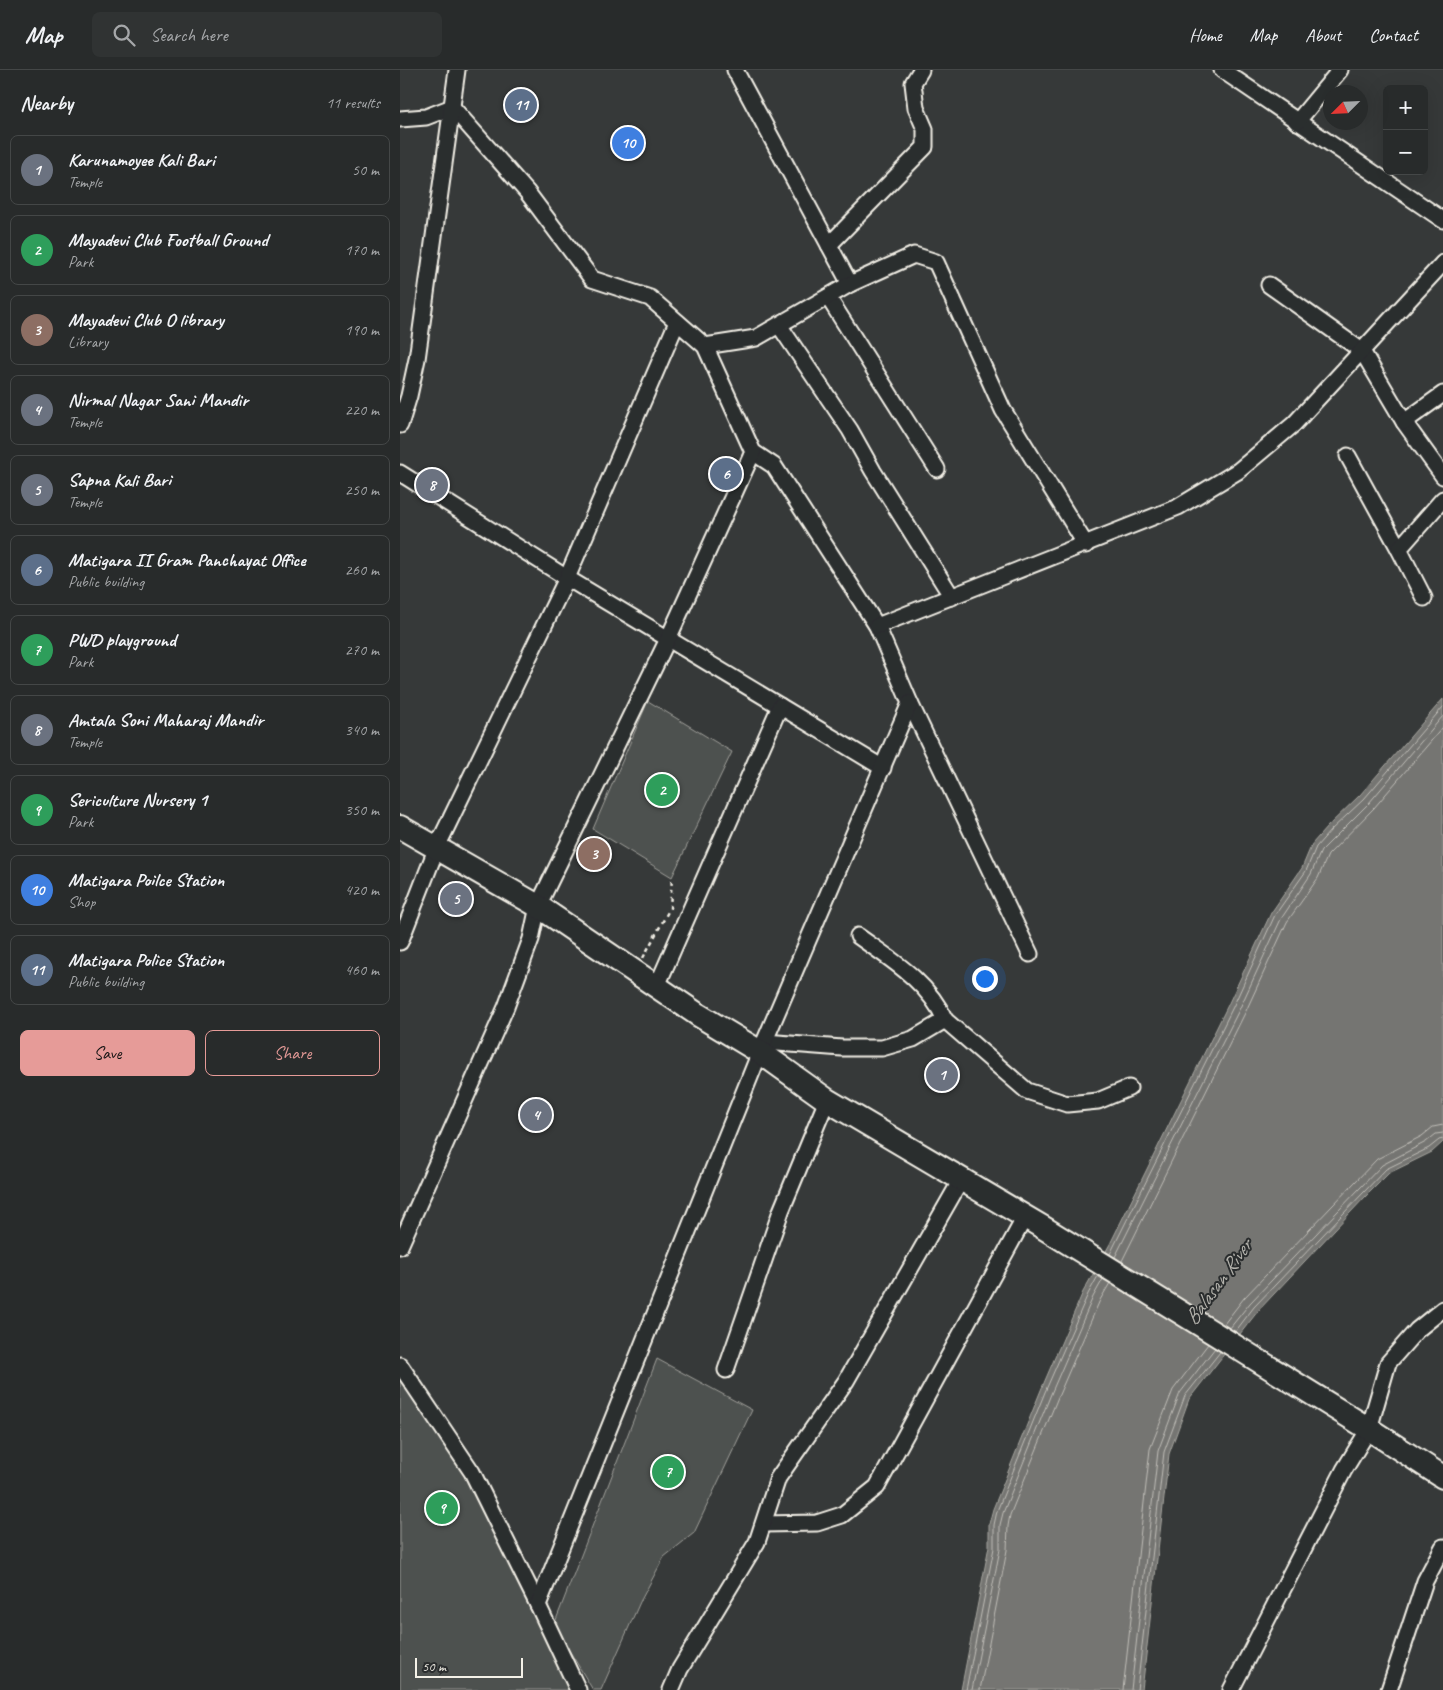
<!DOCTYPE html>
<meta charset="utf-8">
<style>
:root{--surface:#282b2b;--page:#303333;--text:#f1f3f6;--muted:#a5a7a9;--line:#444747;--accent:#e69b98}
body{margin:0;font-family:Caveat,sans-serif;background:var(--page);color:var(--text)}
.controls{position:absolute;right:15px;top:15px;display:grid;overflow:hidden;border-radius:8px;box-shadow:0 5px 20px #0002}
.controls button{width:45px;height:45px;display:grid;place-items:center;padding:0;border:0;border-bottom:1px solid var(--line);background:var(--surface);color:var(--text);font:25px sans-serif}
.compass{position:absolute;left:923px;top:15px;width:45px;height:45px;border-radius:50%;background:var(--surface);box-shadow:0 5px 20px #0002;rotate:246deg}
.scale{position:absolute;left:15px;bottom:12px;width:108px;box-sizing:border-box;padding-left:5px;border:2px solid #f4f1e8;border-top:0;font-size:14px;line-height:18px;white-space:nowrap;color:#f4f1e8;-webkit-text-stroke:4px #2a2d2e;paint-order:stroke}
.you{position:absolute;left:584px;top:908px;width:18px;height:18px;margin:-12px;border:4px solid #fff;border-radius:50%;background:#1a73e8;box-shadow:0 0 0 8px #1a73e833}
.badge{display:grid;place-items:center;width:32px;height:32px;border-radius:50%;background:var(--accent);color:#fff;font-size:16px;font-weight:700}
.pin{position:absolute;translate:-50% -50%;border:2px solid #fff;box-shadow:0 1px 5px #0006}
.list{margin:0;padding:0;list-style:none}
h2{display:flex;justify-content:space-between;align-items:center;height:65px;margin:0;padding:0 20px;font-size:21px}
h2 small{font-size:16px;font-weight:400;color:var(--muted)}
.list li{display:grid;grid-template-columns:32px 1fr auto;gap:15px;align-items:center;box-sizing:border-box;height:70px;margin:0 10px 10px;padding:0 10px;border:1px solid var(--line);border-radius:8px}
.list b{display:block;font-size:19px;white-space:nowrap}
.list p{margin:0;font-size:16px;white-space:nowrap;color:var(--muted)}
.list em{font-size:16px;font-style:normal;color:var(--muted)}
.actions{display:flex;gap:10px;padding:15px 20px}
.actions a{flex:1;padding:11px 0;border:1px solid var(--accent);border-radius:8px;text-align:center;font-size:18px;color:var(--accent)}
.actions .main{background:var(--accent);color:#111}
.icon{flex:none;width:28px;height:28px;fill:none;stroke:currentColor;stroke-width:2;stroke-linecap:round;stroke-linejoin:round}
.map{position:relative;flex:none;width:1043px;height:1620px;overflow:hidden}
header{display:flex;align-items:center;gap:30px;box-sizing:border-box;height:70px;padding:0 25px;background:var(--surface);border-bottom:1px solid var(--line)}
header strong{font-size:24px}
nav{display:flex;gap:28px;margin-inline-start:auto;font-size:18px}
.search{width:350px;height:45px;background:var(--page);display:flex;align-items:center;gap:12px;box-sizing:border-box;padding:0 18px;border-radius:8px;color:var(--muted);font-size:19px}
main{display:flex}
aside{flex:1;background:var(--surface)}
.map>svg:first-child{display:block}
</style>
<header>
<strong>Map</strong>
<div class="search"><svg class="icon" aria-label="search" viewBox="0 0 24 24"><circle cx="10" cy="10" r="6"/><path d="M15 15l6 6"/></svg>Search here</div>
<nav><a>Home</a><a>Map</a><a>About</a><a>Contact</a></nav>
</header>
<main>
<aside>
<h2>Nearby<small>11 results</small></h2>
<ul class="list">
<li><span class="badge" style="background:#6b7280">1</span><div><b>Karunamoyee Kali Bari</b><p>Temple</p></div><em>50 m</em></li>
<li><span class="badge" style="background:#2e9e5b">2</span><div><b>Mayadevi Club Football Ground</b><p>Park</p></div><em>170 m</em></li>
<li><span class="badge" style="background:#8d6e63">3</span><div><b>Mayadevi Club O library</b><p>Library</p></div><em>190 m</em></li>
<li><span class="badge" style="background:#6b7280">4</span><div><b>Nirmal Nagar Sani Mandir</b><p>Temple</p></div><em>220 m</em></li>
<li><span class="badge" style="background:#6b7280">5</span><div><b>Sapna Kali Bari</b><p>Temple</p></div><em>250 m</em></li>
<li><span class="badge" style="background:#5c6f8a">6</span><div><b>Matigara II Gram Panchayat Office</b><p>Public building</p></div><em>260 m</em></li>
<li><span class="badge" style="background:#2e9e5b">7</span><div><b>PWD playground</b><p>Park</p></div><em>270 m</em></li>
<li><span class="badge" style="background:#6b7280">8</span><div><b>Amtala Soni Maharaj Mandir</b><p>Temple</p></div><em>340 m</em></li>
<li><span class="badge" style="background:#2e9e5b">9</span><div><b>Sericulture Nursery 1</b><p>Park</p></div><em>350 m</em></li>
<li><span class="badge" style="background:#3f7fe0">10</span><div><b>Matigara Poilce Station</b><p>Shop</p></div><em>420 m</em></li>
<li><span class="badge" style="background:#5c6f8a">11</span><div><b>Matigara Police Station</b><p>Public building</p></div><em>460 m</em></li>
</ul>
<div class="actions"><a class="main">Save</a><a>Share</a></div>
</aside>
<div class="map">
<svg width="1043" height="1620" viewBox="0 0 1043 1620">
<rect width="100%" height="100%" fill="#363939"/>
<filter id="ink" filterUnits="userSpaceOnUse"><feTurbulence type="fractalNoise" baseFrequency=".02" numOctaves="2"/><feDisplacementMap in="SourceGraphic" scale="10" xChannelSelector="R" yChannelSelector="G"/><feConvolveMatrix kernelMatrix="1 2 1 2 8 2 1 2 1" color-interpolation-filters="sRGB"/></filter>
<g filter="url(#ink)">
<g fill="#4e514f" stroke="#a1a19c">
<polygon points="248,631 332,682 272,807 193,759"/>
<polygon points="257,1289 352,1340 294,1463 264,1487 240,1532 201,1620 193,1620 154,1555"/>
<polygon points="0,1306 65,1400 172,1620 0,1620"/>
</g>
<polygon fill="#757572" stroke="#a8a7a1" points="1043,629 1043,1072 1032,1082 989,1103 965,1127 858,1241 789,1329 769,1384 742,1620 561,1620 589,1476 589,1454 593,1439 641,1320 683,1222 710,1174 828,935 871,843 902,798 912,774 927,757 960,725"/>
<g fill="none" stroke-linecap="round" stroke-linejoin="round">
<g stroke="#c1bfb9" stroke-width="1">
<polyline points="710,1184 833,937 875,845 906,801 916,777 931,760 964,729 1043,637"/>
<polyline points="715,1187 839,940 881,849 911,804 921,781 969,733 1043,646"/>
<polyline points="722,1191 845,943 887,852 918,808 928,785 974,738 1043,657"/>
<polyline points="824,1254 844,1228 977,1089 1022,1066 1033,1057 1043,1055"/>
<polyline points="830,1258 850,1233 982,1095 1026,1072 1036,1064 1043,1063"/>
<polyline points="835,1262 854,1237 986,1099 1029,1078 1039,1070 1043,1069"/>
<polyline points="566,1620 594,1478 594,1455 597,1441 645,1322 688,1224 698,1206"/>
<polyline points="572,1620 600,1479 600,1455 603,1443 651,1324 693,1227 703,1209"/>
<polyline points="580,1620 607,1480 608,1456 610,1445 658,1327 700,1230 710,1213"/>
<polyline points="723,1620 750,1379 773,1320 808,1274"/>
<polyline points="731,1620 758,1381 780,1323 815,1278"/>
<polyline points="737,1620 764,1382 785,1326 820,1282"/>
</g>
<defs>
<g id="minor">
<polyline points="335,0 450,214"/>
<polyline points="822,0 1043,150"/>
<polyline points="0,49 26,47 52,37 127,122 192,209 250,228 305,276 353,382 374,396 477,556 510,633 630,884"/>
<polyline points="897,52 940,0"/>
<polyline points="429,175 525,77 525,59 516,38 513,13 521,0"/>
<polyline points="869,215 962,281 1004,352 1043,406"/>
<polyline points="428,227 537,399"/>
<polyline points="379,255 450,360 473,401 552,527"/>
<polyline points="305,276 356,268 450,214 514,185 536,192 603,340 686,475"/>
<polyline points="1004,352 1043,324"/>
<polyline points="0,355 9,326 17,289 57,0"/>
<polyline points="948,386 999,479 1024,528"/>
<polyline points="0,403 167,508 483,698"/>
<polyline points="999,479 1043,429"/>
<polyline points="477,556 778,437 838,401 894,354 1043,193"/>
<path d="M 458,866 C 490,889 529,912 545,950"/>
<polyline points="0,872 37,777 167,508 277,252"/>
<polyline points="257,916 380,636"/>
<polyline points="365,972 442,978 482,978 513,969 545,950 627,1021 667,1034 698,1031 729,1018"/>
<polyline points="0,1176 106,937 131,869 138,836 268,569 353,382"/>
<polyline points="0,1295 72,1402 138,1535 178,1620"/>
<polyline points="326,1300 381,1141 427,1030"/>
<polyline points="364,1454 417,1453 442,1445 477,1417 625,1147"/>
<polyline points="138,1535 360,982 510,633"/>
<polyline points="271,1620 280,1599 357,1472 378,1408 446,1311 561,1110"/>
<polyline points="831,1620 944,1400 969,1359 988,1293 1017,1260 1043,1239"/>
<polyline points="989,1620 1025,1511 1043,1477"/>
</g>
<polyline id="highway" points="0,757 138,836 297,944 360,982 427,1030 644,1158 969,1359 1043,1407"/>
</defs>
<use href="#minor" stroke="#f4f1e8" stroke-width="19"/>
<use href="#highway" stroke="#f4f1e8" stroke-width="26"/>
<polyline stroke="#f4f1e8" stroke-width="2.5" stroke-dasharray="4 4" stroke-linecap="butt" points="243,888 270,838 272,807"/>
<use href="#minor" stroke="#2a2d2e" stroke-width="15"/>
<use href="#highway" stroke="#2a2d2e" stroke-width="22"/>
</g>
</g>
<g text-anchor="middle" stroke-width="4" stroke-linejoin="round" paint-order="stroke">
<g font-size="21" font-style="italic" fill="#b4b3ad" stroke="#2a2d2e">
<text transform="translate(818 1212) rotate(-54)" y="7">Balasan River</text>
</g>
</g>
</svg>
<div class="controls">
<button>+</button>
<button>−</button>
</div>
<svg class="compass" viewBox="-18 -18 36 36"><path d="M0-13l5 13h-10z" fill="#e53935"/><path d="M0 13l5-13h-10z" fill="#a5a7a9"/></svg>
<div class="scale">50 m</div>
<div class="you"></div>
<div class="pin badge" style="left:542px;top:1005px;background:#6b7280">1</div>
<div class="pin badge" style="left:262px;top:720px;background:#2e9e5b">2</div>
<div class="pin badge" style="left:194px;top:784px;background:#8d6e63">3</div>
<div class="pin badge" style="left:136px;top:1045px;background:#6b7280">4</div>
<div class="pin badge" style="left:56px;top:829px;background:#6b7280">5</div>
<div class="pin badge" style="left:326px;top:404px;background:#5c6f8a">6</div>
<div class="pin badge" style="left:268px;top:1402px;background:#2e9e5b">7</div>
<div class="pin badge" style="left:32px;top:415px;background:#6b7280">8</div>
<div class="pin badge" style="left:42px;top:1438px;background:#2e9e5b">9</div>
<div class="pin badge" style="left:228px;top:73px;background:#3f7fe0">10</div>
<div class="pin badge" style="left:121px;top:35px;background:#5c6f8a">11</div>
</div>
</main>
